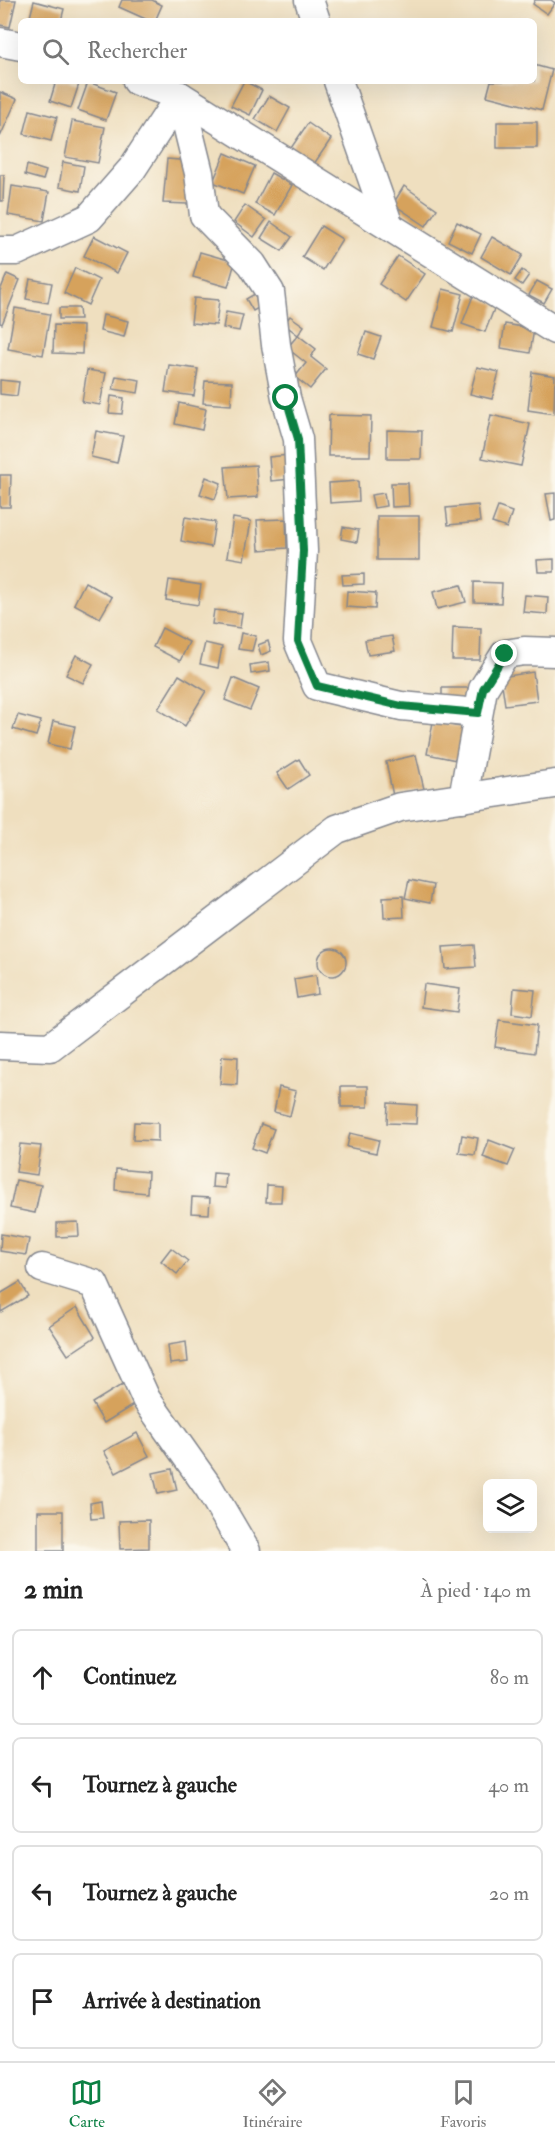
<!DOCTYPE html>
<html lang="fr">
<meta charset="utf-8">
<style>
:root{--surface:#fff;--page:#f2f2f2;--text:#222;--muted:#767676;--line:#e0e0e0;--accent:#0b8043}
body{margin:0;font-family:"IM FELL Double Pica",serif;background:var(--page);color:var(--text)}
.controls{position:absolute;right:18px;bottom:18px;display:grid;overflow:hidden;border-radius:9px;box-shadow:0 6px 24px #0002}
.controls button{width:54px;height:54px;display:grid;place-items:center;padding:0;border:0;border-bottom:2px solid var(--line);background:var(--surface);color:var(--text);font:30px sans-serif}
.stop{position:absolute;width:18px;height:18px;margin:-14px;border:4px solid #0b8043;border-radius:50%;background:#fff}
.stop.end{background:#0b8043;border-color:#fff;box-shadow:0 2px 6px #0008}
.list{margin:0;padding:0;list-style:none}
h2{display:flex;justify-content:space-between;align-items:center;height:78px;margin:0;padding:0 24px;font-size:26px}
h2 small{font-size:20px;font-weight:400;color:var(--muted)}
.list li{display:grid;grid-template-columns:39px 1fr auto;gap:18px;align-items:center;box-sizing:border-box;height:96px;margin:0 12px 12px;padding:0 12px;border:2px solid var(--line);border-radius:9px}
.list b{display:block;font-size:22px;white-space:nowrap}
.list em{font-size:20px;font-style:normal;color:var(--muted)}
.icon{flex:none;width:33px;height:33px;fill:none;stroke:currentColor;stroke-width:2;stroke-linecap:round;stroke-linejoin:round}
.map{position:relative;flex:none;width:555px;height:1551px;overflow:hidden}
.search{position:absolute;background:var(--surface);box-shadow:0 6px 24px #0002;left:18px;right:18px;top:18px;height:66px;display:flex;align-items:center;gap:15px;box-sizing:border-box;padding:0 21px;border-radius:9px;color:var(--muted);font-size:22px}
.sheet{height:510px;background:var(--surface)}
nav{display:flex;justify-content:space-around;align-items:center;box-sizing:border-box;height:84px;border-top:2px solid var(--line);background:var(--surface);font-size:16px;color:var(--muted)}
nav a{display:grid;justify-items:center;gap:3px}
nav .on{color:var(--accent)}
.map>svg:first-child{display:block}
</style>
<div class="map">
<svg width="555" height="1551" viewBox="0 0 555 1551">
<rect width="100%" height="100%" fill="#fbf7ec"/>
<filter id="ink" filterUnits="userSpaceOnUse"><feTurbulence type="fractalNoise" baseFrequency=".0167" numOctaves="2"/><feDisplacementMap in="SourceGraphic" scale="12" xChannelSelector="R" yChannelSelector="G"/><feConvolveMatrix kernelMatrix="1 2 1 2 8 2 1 2 1" color-interpolation-filters="sRGB"/></filter>
<filter id="wash" filterUnits="userSpaceOnUse"><feTurbulence type="fractalNoise" baseFrequency=".008" numOctaves="4" result="noise"/><feDisplacementMap in="SourceGraphic" scale="24" xChannelSelector="R" yChannelSelector="G"/><feGaussianBlur stdDeviation="1.35" result="paint"/><feColorMatrix in="noise" values="0 0 0 0 0 0 0 0 0 0 0 0 0 0 0 0 0 1.4 0 .05"/><feComposite in="paint" operator="in"/></filter>
<g filter="url(#wash)">
<rect width="100%" height="100%" fill="#efdfbf"/>
<g id="blocks">
<g fill="#d6a25c">
<polygon points="0,0 16,0 10,27 0,25"/>
<polygon points="122,0 152,0 162,5 155,21 150,21 119,7"/>
<polygon points="535,0 551,0 555,3 547,14 533,4"/>
<polygon points="34,1 64,9 61,21 29,21"/>
<polygon points="534,65 552,70 542,110 487,96 491,81 534,81"/>
<polygon points="56,81 68,81 79,84 71,108 50,101"/>
<polygon points="244,81 262,90 250,115 231,106"/>
<polygon points="88,82 116,92 106,120 78,110"/>
<polygon points="0,92 17,99 0,137"/>
<polygon points="269,96 290,108 277,132 255,119"/>
<polygon points="30,110 57,117 51,141 24,134"/>
<polygon points="72,121 105,127 98,163 65,157"/>
<rect x="497" y="122" width="40" height="26"/>
<polygon points="308,123 331,139 314,164 291,148"/>
<polygon points="225,153 255,166 243,194 213,182"/>
<polygon points="167,159 191,161 188,204 163,203"/>
<polygon points="63,162 84,166 80,191 59,187"/>
<polygon points="27,165 46,171 43,180 25,175"/>
<polygon points="271,173 292,185 275,215 255,204"/>
<polygon points="0,175 4,175 3,201 0,201"/>
<polygon points="12,186 49,192 44,221 8,215"/>
<polygon points="404,186 437,209 426,226 393,204"/>
<polygon points="245,205 266,220 254,237 234,222"/>
<polygon points="271,222 292,237 282,251 261,238"/>
<polygon points="457,222 481,234 472,253 448,241"/>
<polygon points="321,226 342,239 323,270 302,257"/>
<polygon points="94,236 127,253 117,273 84,256"/>
<polygon points="492,237 523,255 511,275 481,257"/>
<polygon points="200,252 235,262 228,287 193,277"/>
<polygon points="398,256 425,274 406,302 379,284"/>
<polygon points="75,268 99,280 88,305 64,293"/>
<polygon points="522,270 529,275 522,285 515,280"/>
<polygon points="7,274 20,280 2,324 0,323 0,291"/>
<polygon points="30,279 52,283 48,303 26,299"/>
<polygon points="537,281 552,289 544,303 529,295"/>
<polygon points="443,289 463,294 453,332 433,327"/>
<polygon points="258,292 265,304 253,311 246,299"/>
<polygon points="473,296 496,304 485,332 462,324"/>
<polygon points="194,298 219,300 216,325 191,323"/>
<polygon points="15,308 50,314 43,355 8,349"/>
<polygon points="59,308 79,308 80,319 59,319"/>
<polygon points="226,312 243,315 239,331 223,328"/>
<polygon points="103,315 128,321 124,337 100,331"/>
<polygon points="290,316 304,326 298,335 316,349 311,357 326,369 310,389 295,377 306,363 287,348 298,335 284,324"/>
<polygon points="505,324 534,329 530,353 501,348"/>
<polygon points="54,325 83,326 82,354 53,353"/>
<polygon points="366,332 381,337 373,359 358,354"/>
<polygon points="169,365 198,369 194,396 165,392"/>
<polygon points="477,367 499,372 492,399 470,394"/>
<polygon points="87,370 106,373 100,405 82,402"/>
<polygon points="532,372 555,376 554,414 528,410"/>
<polygon points="116,376 140,380 138,393 113,389"/>
<polygon points="0,380 19,382 17,396 0,394"/>
<polygon points="205,381 232,382 231,405 203,403"/>
<polygon points="111,396 124,398 122,414 109,413"/>
<polygon points="179,403 206,409 202,430 175,424"/>
<polygon points="329,415 371,416 370,456 328,456"/>
<polygon points="491,415 530,424 521,466 482,458"/>
<polygon points="387,430 422,431 421,459 387,459"/>
<polygon points="96,431 123,436 117,463 91,457"/>
<polygon points="289,455 291,479 271,481 269,457"/>
<polygon points="256,465 258,497 228,499 225,467"/>
<polygon points="0,475 11,475 10,507 0,507"/>
<polygon points="206,477 221,483 215,499 200,494"/>
<polygon points="358,481 359,501 330,503 329,483"/>
<polygon points="391,483 408,483 409,506 392,507"/>
<polygon points="384,493 386,506 374,508 371,495"/>
<polygon points="555,493 555,520 551,521 546,494"/>
<polygon points="478,505 480,522 448,525 446,508"/>
<polygon points="498,507 512,512 507,528 492,523"/>
<rect x="377" y="516" width="42" height="44"/>
<polygon points="185,517 215,522 211,547 181,541"/>
<polygon points="233,518 251,521 244,560 227,557"/>
<polygon points="286,519 287,548 259,550 257,520"/>
<polygon points="343,527 359,530 357,542 341,539"/>
<polygon points="554,559 554,572 538,572 537,560"/>
<polygon points="364,574 364,584 343,585 342,575"/>
<polygon points="169,580 201,585 198,605 166,600"/>
<polygon points="85,582 112,597 100,618 74,604"/>
<polygon points="474,582 502,583 501,603 474,602"/>
<polygon points="461,585 466,602 437,609 433,592"/>
<polygon points="347,591 376,593 375,609 346,607"/>
<polygon points="525,595 548,597 547,614 523,612"/>
<polygon points="214,610 242,613 240,628 212,624"/>
<polygon points="453,627 481,628 480,660 452,660"/>
<polygon points="162,628 189,642 180,661 153,647"/>
<polygon points="241,633 256,636 252,651 238,649"/>
<polygon points="392,636 395,651 368,655 365,640"/>
<polygon points="268,641 271,651 261,655 258,645"/>
<polygon points="205,643 222,647 218,668 200,664"/>
<polygon points="76,655 93,664 83,683 66,675"/>
<polygon points="269,662 270,671 251,674 250,665"/>
<polygon points="533,672 537,701 505,705 501,677"/>
<polygon points="179,675 206,691 185,726 158,709"/>
<polygon points="233,678 259,689 250,710 225,700"/>
<rect x="442" y="688" width="27" height="17"/>
<polygon points="18,715 41,721 36,736 13,729"/>
<polygon points="53,721 75,726 70,749 48,744"/>
<polygon points="433,722 467,728 461,761 427,754"/>
<polygon points="416,755 424,789 393,796 386,762"/>
<polygon points="299,759 309,775 288,789 277,773"/>
<polygon points="409,880 433,885 430,903 405,898"/>
<polygon points="403,896 404,917 384,918 383,897"/>
<polygon points="474,945 476,967 445,969 443,947"/>
<circle cx="332" cy="962" r="14"/>
<polygon points="316,975 318,994 297,998 294,979"/>
<polygon points="424,984 460,989 457,1012 421,1007"/>
<polygon points="514,988 535,990 532,1016 512,1013"/>
<polygon points="499,1020 537,1025 534,1053 495,1047"/>
<polygon points="222,1056 238,1057 237,1085 220,1084"/>
<rect x="341" y="1086" width="27" height="21"/>
<polygon points="279,1087 296,1091 290,1116 274,1112"/>
<polygon points="388,1103 417,1105 416,1124 387,1123"/>
<polygon points="134,1122 158,1123 158,1141 133,1140"/>
<polygon points="261,1124 274,1129 265,1153 252,1148"/>
<polygon points="350,1133 379,1140 376,1153 347,1147"/>
<polygon points="462,1135 478,1138 475,1155 459,1153"/>
<polygon points="489,1140 515,1150 508,1166 483,1157"/>
<polygon points="20,1144 41,1146 37,1175 16,1172"/>
<polygon points="116,1169 148,1172 147,1193 115,1190"/>
<polygon points="213,1173 226,1174 225,1188 212,1187"/>
<polygon points="16,1180 41,1185 35,1213 10,1208"/>
<polygon points="267,1185 282,1186 281,1202 266,1202"/>
<polygon points="192,1197 210,1198 209,1214 191,1213"/>
<polygon points="78,1222 79,1236 57,1237 57,1223"/>
<polygon points="1,1234 29,1239 26,1255 0,1251"/>
<polygon points="171,1248 188,1261 177,1274 161,1261"/>
<polygon points="20,1282 28,1296 1,1312 0,1294"/>
<polygon points="77,1307 95,1337 68,1355 49,1326"/>
<polygon points="186,1342 188,1362 170,1364 168,1345"/>
<polygon points="123,1384 135,1404 104,1423 92,1403"/>
<polygon points="137,1433 149,1456 116,1473 104,1451"/>
<polygon points="172,1469 177,1490 158,1494 153,1473"/>
<polygon points="101,1501 103,1518 91,1519 90,1503"/>
<rect x="38" y="1511" width="25" height="40"/>
<polygon points="149,1520 149,1548 120,1549 119,1521"/>
</g>
</g>
</g>
<g filter="url(#ink)">
<use href="#blocks" fill-opacity="0" stroke="#85878e" stroke-width="1.5"/>
<g fill="none" stroke-linecap="round" stroke-linejoin="round">
<defs>
<g id="minor">
<polyline points="309,0 316,21"/>
<polyline points="0,42 21,46"/>
<polyline points="137,81 180,96 555,330"/>
<polyline points="338,81 389,226"/>
<polyline points="180,96 199,173 204,215 252,264 270,292 276,345 286,398 298,439 303,551 298,641 317,686 401,706 478,713"/>
<polyline points="0,251 17,251 89,218 132,169 180,96"/>
<polyline points="463,798 483,689 505,654 524,651 555,652"/>
<polyline points="0,1045 50,1047 337,829 400,807 555,784"/>
<polyline points="42,1268 94,1284 146,1399 209,1488 246,1551"/>
</g>
</defs>
<use href="#minor" stroke="#85878e" stroke-width="31"/>
<use href="#minor" stroke="#fff" stroke-width="28"/>
</g>
</g>
<g fill="none" stroke-linecap="round" stroke-linejoin="round" filter="url(#ink)">
<polyline stroke="#0b8043" stroke-width="8" points="286,398 298,439 303,551 298,641 317,686 401,706 478,713 483,689 505,654"/>
</g>
</svg>
<div class="controls">
<button><svg class="icon" aria-label="layers" viewBox="0 0 24 24"><path d="M12 4l9 5-9 5-9-5zM3 14l9 5 9-5"/></svg></button>
</div>
<div class="stop" style="left:286px;top:398px"></div>
<div class="stop end" style="left:505px;top:654px"></div>
<div class="search"><svg class="icon" aria-label="search" viewBox="0 0 24 24"><circle cx="10" cy="10" r="6"/><path d="M15 15l6 6"/></svg>Rechercher</div>
</div>
<section class="sheet">
<h2>2 min<small>À pied · 140 m</small></h2>
<ul class="list">
<li><svg class="icon" aria-label="ahead" viewBox="0 0 24 24"><path d="M12 20V5M6 11l6-6 6 6"/></svg><div><b>Continuez</b></div><em>80 m</em></li>
<li><svg class="icon" aria-label="left" viewBox="0 0 24 24"><path d="M17 20v-9H6M10 6l-5 5 5 5"/></svg><div><b>Tournez à gauche</b></div><em>40 m</em></li>
<li><svg class="icon" aria-label="left" viewBox="0 0 24 24"><path d="M17 20v-9H6M10 6l-5 5 5 5"/></svg><div><b>Tournez à gauche</b></div><em>20 m</em></li>
<li><svg class="icon" aria-label="arrive" viewBox="0 0 24 24"><path d="M6 21V4h12l-3 4 3 4H6"/></svg><div><b>Arrivée à destination</b></div></li>
</ul>
</section>
<nav>
<a class="on"><svg class="icon" aria-label="map" viewBox="0 0 24 24"><path d="M3 6l6-2 6 2 6-2v14l-6 2-6-2-6 2zM9 4v14M15 6v14"/></svg>Carte</a>
<a><svg class="icon" aria-label="directions" viewBox="0 0 24 24"><path d="M12 3l9 9-9 9-9-9zM9 14v-3h6M13 9l2 2-2 2"/></svg>Itinéraire</a>
<a><svg class="icon" aria-label="saved" viewBox="0 0 24 24"><path d="M7 4h10v16l-5-4-5 4z"/></svg>Favoris</a>
</nav>
